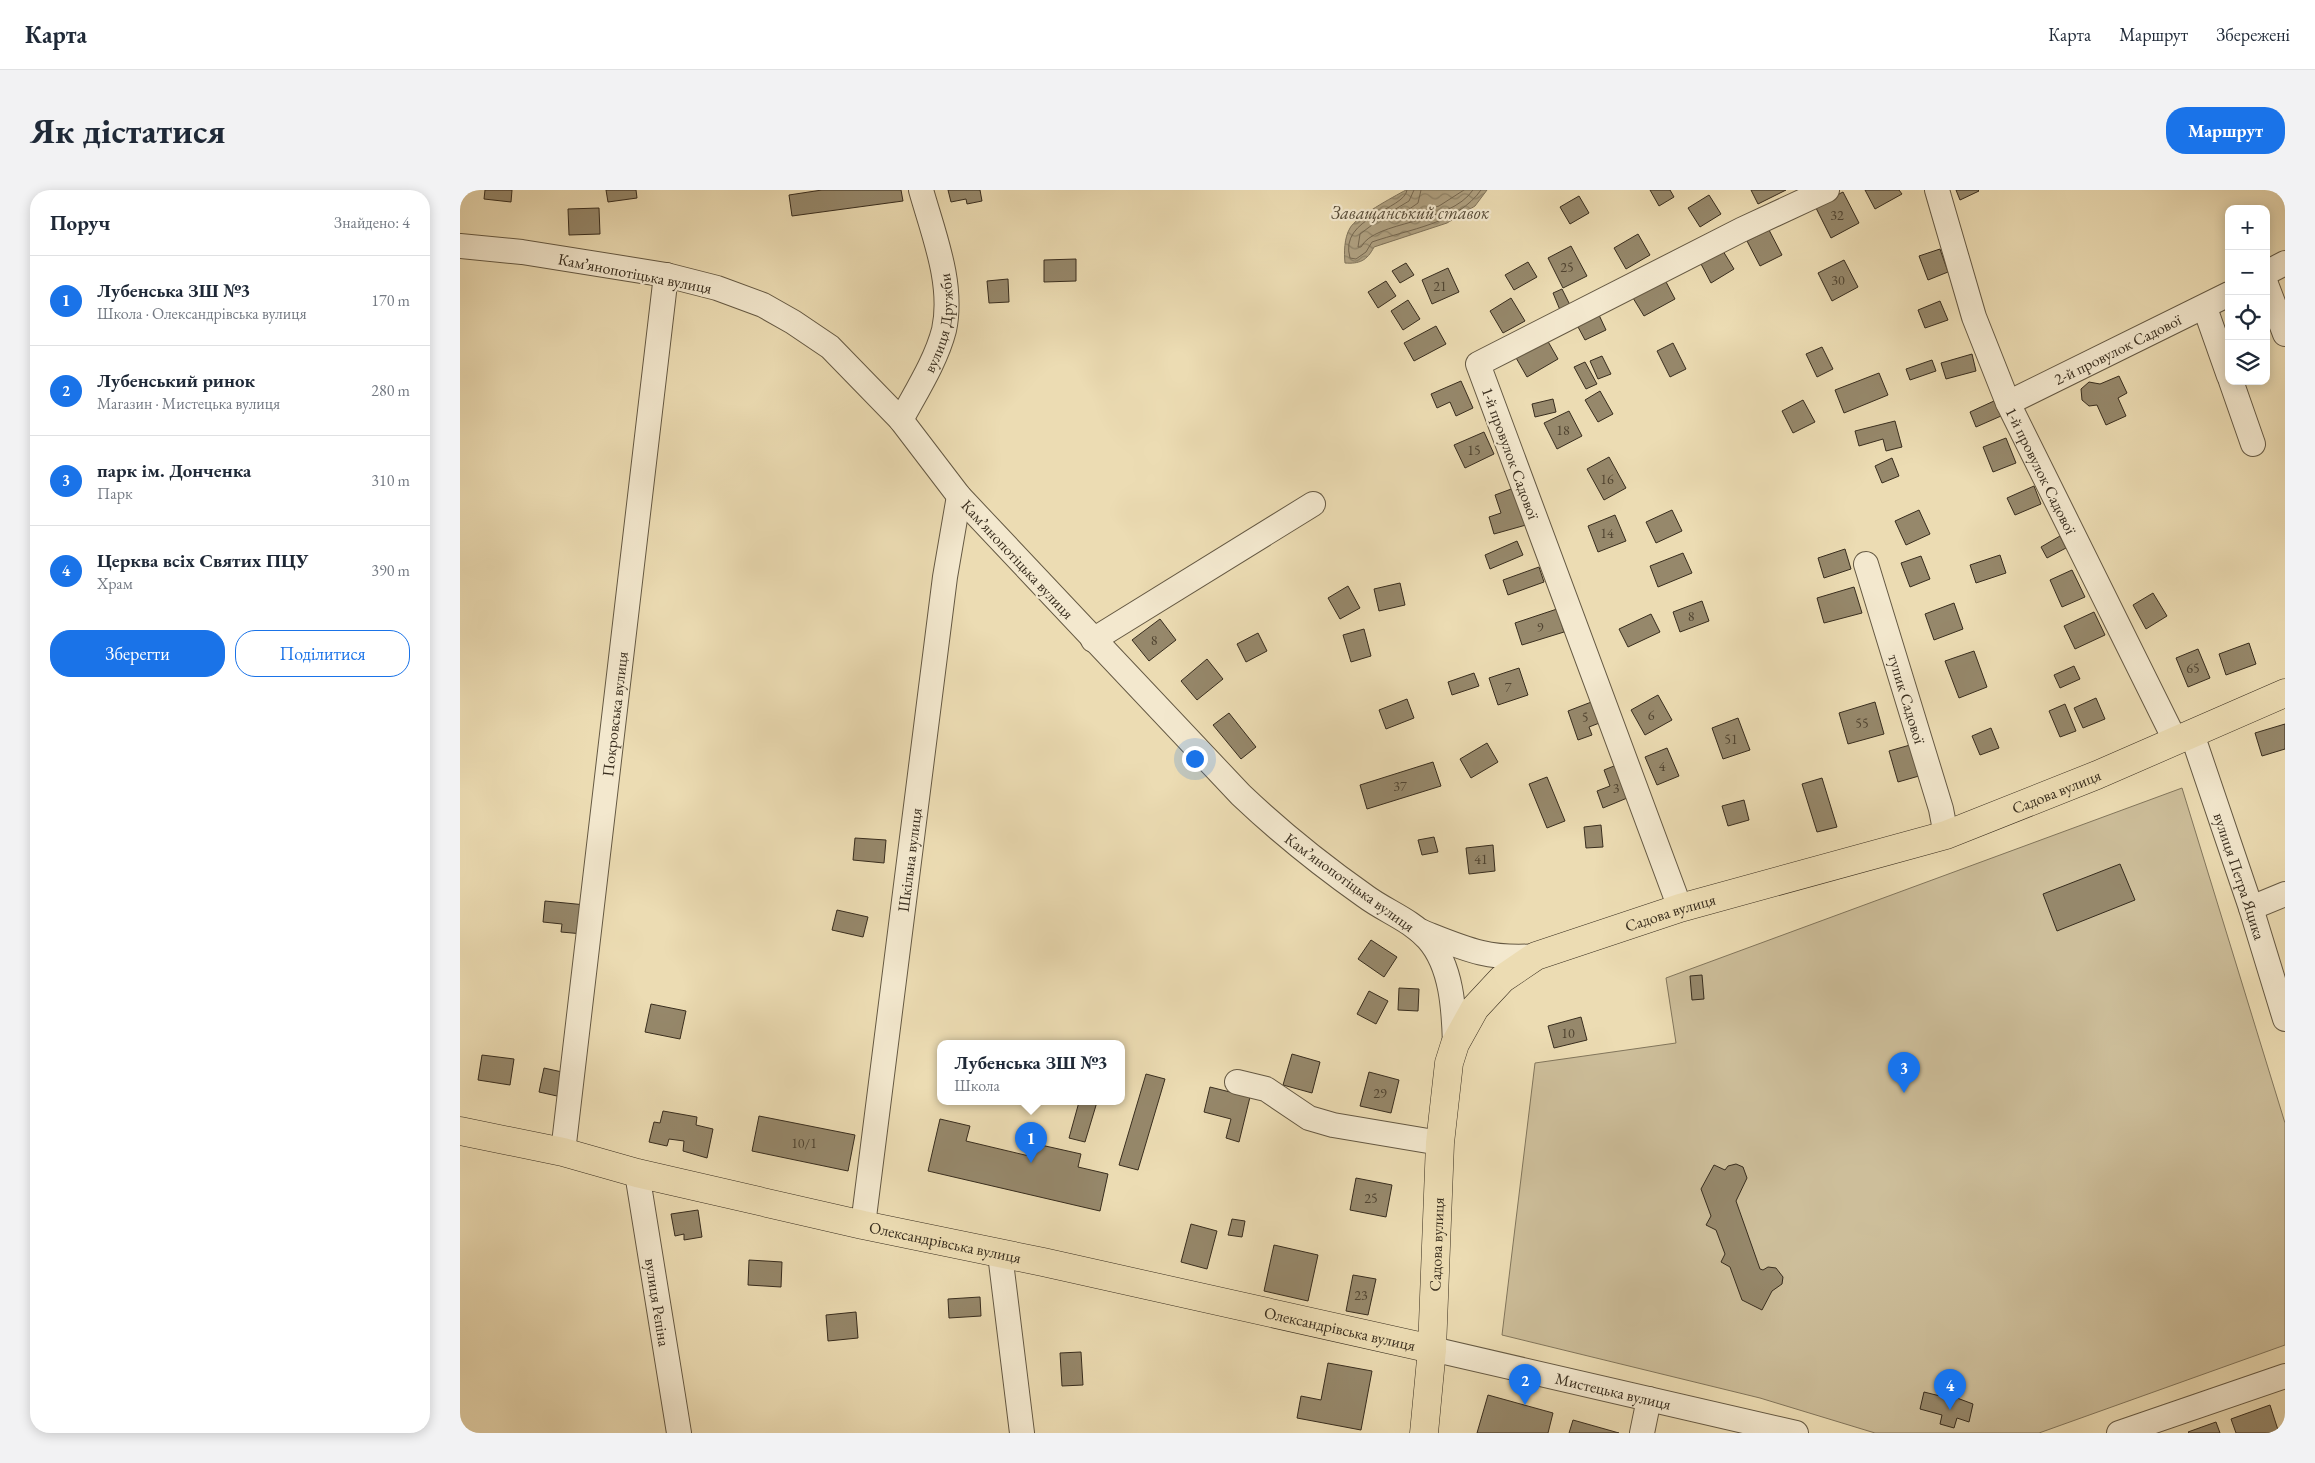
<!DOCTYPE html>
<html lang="uk">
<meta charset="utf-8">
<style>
:root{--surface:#fff;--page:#f2f2f3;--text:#1f2937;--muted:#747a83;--line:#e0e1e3;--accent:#1a73e8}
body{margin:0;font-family:"EB Garamond",serif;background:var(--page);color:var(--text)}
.controls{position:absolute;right:15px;top:15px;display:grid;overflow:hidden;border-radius:10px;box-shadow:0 2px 12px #0003}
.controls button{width:45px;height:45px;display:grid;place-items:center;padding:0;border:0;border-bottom:1px solid var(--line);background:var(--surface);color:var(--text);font:25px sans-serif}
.you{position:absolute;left:734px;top:568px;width:18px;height:18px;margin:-12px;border:4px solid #fff;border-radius:50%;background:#1a73e8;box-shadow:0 0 0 8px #1a73e833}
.badge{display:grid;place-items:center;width:32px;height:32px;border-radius:50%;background:var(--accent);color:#fff;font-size:16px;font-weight:700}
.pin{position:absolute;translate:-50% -41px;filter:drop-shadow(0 1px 2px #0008)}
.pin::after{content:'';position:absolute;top:26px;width:18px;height:15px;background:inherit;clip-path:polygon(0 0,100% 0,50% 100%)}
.popup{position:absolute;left:477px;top:850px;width:188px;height:65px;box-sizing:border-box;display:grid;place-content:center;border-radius:10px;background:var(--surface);filter:drop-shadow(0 1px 4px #0005);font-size:16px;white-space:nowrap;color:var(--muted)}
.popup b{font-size:19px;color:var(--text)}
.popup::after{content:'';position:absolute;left:50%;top:100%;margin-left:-10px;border:10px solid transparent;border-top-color:var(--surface)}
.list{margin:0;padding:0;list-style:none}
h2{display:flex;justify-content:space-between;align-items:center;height:65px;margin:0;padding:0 20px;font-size:21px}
h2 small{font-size:16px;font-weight:400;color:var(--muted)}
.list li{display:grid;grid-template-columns:32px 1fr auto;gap:15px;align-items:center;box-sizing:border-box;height:90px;padding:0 20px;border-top:1px solid var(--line)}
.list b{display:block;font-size:19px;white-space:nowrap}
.list p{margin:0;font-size:16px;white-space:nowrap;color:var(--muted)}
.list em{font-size:16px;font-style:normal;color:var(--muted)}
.actions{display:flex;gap:10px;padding:15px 20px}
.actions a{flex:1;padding:11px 0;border:1px solid var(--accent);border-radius:20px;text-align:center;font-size:18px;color:var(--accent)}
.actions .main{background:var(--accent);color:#fff}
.icon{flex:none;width:28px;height:28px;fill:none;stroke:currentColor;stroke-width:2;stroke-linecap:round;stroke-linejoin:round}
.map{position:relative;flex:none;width:1825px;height:1243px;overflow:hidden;border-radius:20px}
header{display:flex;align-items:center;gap:30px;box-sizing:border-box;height:70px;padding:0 25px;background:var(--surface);border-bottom:1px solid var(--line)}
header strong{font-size:24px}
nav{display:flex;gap:28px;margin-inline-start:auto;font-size:18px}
.intro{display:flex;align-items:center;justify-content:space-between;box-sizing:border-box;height:120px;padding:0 30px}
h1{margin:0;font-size:35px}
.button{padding:12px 22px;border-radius:20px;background:var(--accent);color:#fff;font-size:18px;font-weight:700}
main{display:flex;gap:30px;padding:0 30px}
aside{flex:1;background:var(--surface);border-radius:20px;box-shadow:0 2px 12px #0003}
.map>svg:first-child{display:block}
</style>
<header>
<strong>Карта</strong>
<nav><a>Карта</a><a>Маршрут</a><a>Збережені</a></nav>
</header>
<div class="intro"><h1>Як дістатися</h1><a class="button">Маршрут</a></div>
<main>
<aside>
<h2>Поруч<small>Знайдено: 4</small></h2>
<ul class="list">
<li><span class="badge">1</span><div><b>Лубенська ЗШ №3</b><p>Школа · Олександрівська вулиця</p></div><em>170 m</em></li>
<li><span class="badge">2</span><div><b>Лубенський ринок</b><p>Магазин · Мистецька вулиця</p></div><em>280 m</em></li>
<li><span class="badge">3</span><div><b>парк ім. Донченка</b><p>Парк</p></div><em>310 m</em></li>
<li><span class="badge">4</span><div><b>Церква всіх Святих ПЦУ</b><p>Храм</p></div><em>390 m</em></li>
</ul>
<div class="actions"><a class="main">Зберегти</a><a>Поділитися</a></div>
</aside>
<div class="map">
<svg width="1825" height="1243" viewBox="0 0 1825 1243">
<defs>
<pattern id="water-waves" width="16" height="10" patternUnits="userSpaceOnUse" patternTransform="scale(1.25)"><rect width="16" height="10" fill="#afa080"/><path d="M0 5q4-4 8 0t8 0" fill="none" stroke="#8f8368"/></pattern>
</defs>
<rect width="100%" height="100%" fill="#ecdcb3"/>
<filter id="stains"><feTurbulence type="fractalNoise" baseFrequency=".004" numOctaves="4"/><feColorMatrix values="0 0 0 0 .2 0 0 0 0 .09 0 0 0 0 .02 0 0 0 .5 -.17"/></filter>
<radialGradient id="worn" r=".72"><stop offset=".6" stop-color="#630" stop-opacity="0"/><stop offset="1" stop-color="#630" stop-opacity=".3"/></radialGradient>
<polygon fill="#cdbe9a" stroke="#82765c" points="1722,598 1825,933 1825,1155 1579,1243 1415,1243 1300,1208 1042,1145 1075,873 1216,853 1206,788"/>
<path fill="url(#water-waves)" stroke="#7f7259" d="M 946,0 L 1027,0 L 1015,16 L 987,33 L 914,57 C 907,71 899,74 885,73 C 884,63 884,48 890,38 C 896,27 933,7 946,0 Z"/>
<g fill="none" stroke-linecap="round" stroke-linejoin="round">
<g stroke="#74664f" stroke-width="1">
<path d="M 947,0 C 945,20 878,27 890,68 L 896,69 L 906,62 L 912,52 C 949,39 997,34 1021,0"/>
<path d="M 954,0 L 949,11 L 924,26 L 900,44 L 898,57 L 901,57 C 915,30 989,35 1013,0"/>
<polyline points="961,0 958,13 945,22 946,26 979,16 1004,0"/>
</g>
</g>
<g fill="#96886b" stroke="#382d1e">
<polygon points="25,0 52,0 51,12 24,9"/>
<polygon points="146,0 176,0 177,8 148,12"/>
<polygon points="362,0 441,0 443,11 332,26 329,5"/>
<polygon points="488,0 520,0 522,11 507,14 506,9 491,12"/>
<polygon points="1190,0 1210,0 1214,7 1199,16"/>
<polygon points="1291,0 1326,0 1298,14"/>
<polygon points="1405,0 1439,0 1442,4 1415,19"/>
<polygon points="1496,0 1518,0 1519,1 1500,10"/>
<polygon points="1383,2 1399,33 1371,48 1355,16"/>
<polygon points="1249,5 1261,24 1240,37 1228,18"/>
<polygon points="1119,6 1129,23 1110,34 1100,17"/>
<polygon points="139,18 140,44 109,45 108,19"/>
<polygon points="1309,40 1322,65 1300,76 1287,51"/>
<polygon points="1178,44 1190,65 1166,79 1154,58"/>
<polygon points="1111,56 1127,86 1103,98 1088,68"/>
<polygon points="1480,59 1488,82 1468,90 1459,66"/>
<polygon points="1263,61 1274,79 1251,93 1241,74"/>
<polygon points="616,69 616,91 584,92 584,70"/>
<polygon points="1384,70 1398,97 1372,111 1358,83"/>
<polygon points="1068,72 1077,87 1054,100 1045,85"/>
<polygon points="946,73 954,85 940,93 932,81"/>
<polygon points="988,78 999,102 972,114 962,90"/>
<polygon points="548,89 549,112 529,113 527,91"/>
<polygon points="1205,90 1215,109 1184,126 1173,108"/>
<polygon points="926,91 936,106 918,118 908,102"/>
<polygon points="1102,99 1110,115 1100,120 1093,103"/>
<polygon points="1051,108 1065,131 1043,143 1030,121"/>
<polygon points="948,110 960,129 943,140 931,121"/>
<polygon points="1480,111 1488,130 1465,138 1458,120"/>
<polygon points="1139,125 1146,140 1125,150 1117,135"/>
<polygon points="976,136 986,154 954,171 944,153"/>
<polygon points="1086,148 1098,169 1067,187 1055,166"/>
<polygon points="1213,153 1226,179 1210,187 1197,161"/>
<polygon points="1362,157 1373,179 1357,187 1346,164"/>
<polygon points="1512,164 1516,181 1486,189 1481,173"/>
<polygon points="1142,166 1151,184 1138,189 1130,171"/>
<polygon points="1472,170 1476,181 1450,190 1446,179"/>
<polygon points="1125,172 1137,194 1126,199 1114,177"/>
<polygon points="1419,183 1428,205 1384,223 1375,200"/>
<polygon points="1659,186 1667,203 1658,208 1666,226 1646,235 1637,215 1629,216 1622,210 1621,199 1629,192 1640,194"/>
<polygon points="1001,191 1013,218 996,226 990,212 977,218 971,204"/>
<polygon points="1140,201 1153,224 1138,232 1125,210"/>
<polygon points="1093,209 1096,222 1075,227 1072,214"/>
<polygon points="1343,210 1355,232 1333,243 1322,221"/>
<polygon points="1534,211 1541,226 1516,237 1510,222"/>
<polygon points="1109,221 1122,246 1097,259 1084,233"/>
<polygon points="1435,231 1442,257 1426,261 1423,249 1399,256 1395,241"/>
<polygon points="1024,242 1034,264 1005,278 994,255"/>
<polygon points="1546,248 1556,273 1533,282 1523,257"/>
<polygon points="1149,267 1166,298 1144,310 1127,279"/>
<polygon points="1432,268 1439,286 1422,293 1415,276"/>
<polygon points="1574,296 1581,314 1555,325 1547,308"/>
<polygon points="1054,298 1066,335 1034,344 1029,327 1041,323 1035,305"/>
<polygon points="1212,320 1222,341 1196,353 1186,332"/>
<polygon points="1459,320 1470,344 1446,355 1435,331"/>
<polygon points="1155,325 1166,351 1138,362 1128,336"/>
<polygon points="1600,346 1606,358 1587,368 1581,357"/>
<polygon points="1057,351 1063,365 1030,379 1025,365"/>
<polygon points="1385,359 1391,379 1364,388 1358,368"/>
<polygon points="1223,363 1232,383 1198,397 1190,376"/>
<polygon points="1540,365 1546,383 1516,393 1510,375"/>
<polygon points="1461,366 1470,389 1450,397 1441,373"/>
<polygon points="1079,377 1084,392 1048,405 1043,390"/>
<polygon points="1612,380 1625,407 1602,417 1590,390"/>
<polygon points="940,393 945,415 919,421 914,399"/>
<polygon points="888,396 900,418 880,429 868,408"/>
<polygon points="1394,397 1402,423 1364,433 1357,408"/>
<polygon points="1693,403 1707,426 1686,439 1673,415"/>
<polygon points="1242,411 1249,431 1220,442 1213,422"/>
<polygon points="1494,413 1503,439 1474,450 1465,424"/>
<polygon points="1097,419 1104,442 1062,455 1055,433"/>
<polygon points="1634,422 1645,445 1615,459 1604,436"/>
<polygon points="1191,424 1200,442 1168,457 1159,439"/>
<polygon points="700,429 716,450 689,471 672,450"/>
<polygon points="904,439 911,466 891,472 883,445"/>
<polygon points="798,443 807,461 786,472 777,454"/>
<polygon points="1789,453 1796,474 1766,485 1759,464"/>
<polygon points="1738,459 1750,488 1728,497 1716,468"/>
<polygon points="1514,461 1527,497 1499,508 1485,471"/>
<polygon points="747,469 763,489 737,510 721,491"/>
<polygon points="1614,476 1620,489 1600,498 1594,485"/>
<polygon points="1059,478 1068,505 1038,515 1029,488"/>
<polygon points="1014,483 1019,496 992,505 988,492"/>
<polygon points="1198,505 1212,530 1185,545 1171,520"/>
<polygon points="1636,508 1645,529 1623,538 1614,518"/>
<polygon points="947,509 954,528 926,539 919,520"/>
<polygon points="1134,511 1142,532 1129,537 1132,545 1118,550 1108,521"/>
<polygon points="1415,512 1424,544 1388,554 1379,523"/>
<polygon points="1605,514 1616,541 1600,547 1589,521"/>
<polygon points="769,523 796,557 781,569 753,535"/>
<polygon points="1278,528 1290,560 1263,569 1252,538"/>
<polygon points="1825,534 1825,559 1802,566 1795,543"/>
<polygon points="1531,538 1539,558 1520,565 1512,546"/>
<polygon points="1027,553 1038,572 1011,588 1000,569"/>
<polygon points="1450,555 1459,586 1438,592 1429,561"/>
<polygon points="1207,558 1219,586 1197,595 1185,567"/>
<polygon points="973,572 981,596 907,619 900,595"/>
<polygon points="1159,574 1172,606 1143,618 1137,601 1150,596 1144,580"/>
<polygon points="1087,587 1105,631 1087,638 1069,594"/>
<polygon points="1362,588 1377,637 1357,642 1342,594"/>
<polygon points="1284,610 1289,630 1268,636 1262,616"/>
<polygon points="1141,635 1143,657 1126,658 1124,637"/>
<polygon points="974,647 978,662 962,665 958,650"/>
<polygon points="395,648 426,650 424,673 393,670"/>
<polygon points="1033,655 1035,681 1009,684 1006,658"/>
<polygon points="1660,674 1675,710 1597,741 1583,704"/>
<polygon points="85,711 126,715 123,744 101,742 102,734 83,732"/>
<polygon points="377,720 408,727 403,747 372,740"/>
<polygon points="911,750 937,767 924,787 898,769"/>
<polygon points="1242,785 1244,809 1232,810 1230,786"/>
<polygon points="939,798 959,799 958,821 938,820"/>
<polygon points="909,801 928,811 916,834 897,824"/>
<polygon points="191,814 226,821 220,849 185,842"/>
<polygon points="1121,827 1127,850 1094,858 1088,836"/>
<polygon points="832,864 860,872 852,903 823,895"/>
<polygon points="22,865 54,869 50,895 18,890"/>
<polygon points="84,878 111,884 106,908 79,902"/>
<polygon points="909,882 939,890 931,923 900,916"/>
<polygon points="686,884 705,889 678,980 659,975"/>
<polygon points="750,897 790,907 779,952 766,948 771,929 744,922"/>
<polygon points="619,912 637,912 625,952 609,948"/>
<polygon points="203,921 237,927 236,935 253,939 247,968 223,961 224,951 209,949 207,956 189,952 194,932 200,933"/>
<polygon points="299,926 395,945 388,981 292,961"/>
<polygon points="480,929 510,936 506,951 569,966 572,953 621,964 618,977 648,984 640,1021 468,981"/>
<polygon points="1276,974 1283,977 1287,988 1276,1011 1300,1079 1303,1080 1308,1077 1316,1078 1323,1087 1322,1094 1312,1101 1302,1120 1282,1110 1270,1077 1261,1072 1265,1064 1256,1040 1246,1035 1251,1026 1241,999 1254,975 1265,980 1268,976"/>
<polygon points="896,988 932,995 926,1027 890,1020"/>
<polygon points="238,1020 242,1047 224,1050 224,1044 215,1046 211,1024"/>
<polygon points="772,1029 785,1031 782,1047 768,1045"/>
<polygon points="731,1034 757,1041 747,1079 721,1072"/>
<polygon points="814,1055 858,1065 848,1111 804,1101"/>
<polygon points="289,1070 322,1072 321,1097 288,1095"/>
<polygon points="893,1085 916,1089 908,1125 886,1121"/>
<polygon points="520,1107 521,1126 489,1128 488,1109"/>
<polygon points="396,1122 398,1148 368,1151 366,1125"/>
<polygon points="621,1162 623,1195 602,1196 600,1163"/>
<polygon points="868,1173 912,1181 901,1240 837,1228 841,1206 861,1210"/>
<polygon points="1464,1202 1488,1208 1489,1205 1513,1214 1509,1232 1497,1228 1494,1238 1480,1234 1482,1225 1460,1219"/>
<polygon points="1028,1205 1093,1223 1088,1243 1017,1243"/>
<polygon points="1810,1215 1819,1243 1776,1243 1771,1229"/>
<polygon points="1113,1230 1159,1243 1109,1243"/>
<polygon points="1756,1232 1760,1243 1729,1243 1728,1242"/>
</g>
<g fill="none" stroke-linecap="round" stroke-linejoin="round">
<defs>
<g id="minor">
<path id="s1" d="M 1477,0 L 1514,127 L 1548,213 L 1715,550"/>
<path d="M 0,56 L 62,62 L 206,85 L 257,98 L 303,115 L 333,132 L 370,157 L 441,230 L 499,306 L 781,605 C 820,642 861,675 905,706 C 925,721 951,730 968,749 C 992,776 994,820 995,854"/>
<polyline points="1806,83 1825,73"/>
<polyline points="1806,94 1825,144"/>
<polyline points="1745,118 1769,186"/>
<polyline points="1771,191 1793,254"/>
<path id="s2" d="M 1548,213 L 1769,104"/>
<path id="s3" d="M 441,230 C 456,202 476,171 484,140 C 494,94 473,43 461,0"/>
<path id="s4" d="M 1406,374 L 1481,619 L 1486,645"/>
<polyline points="633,450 853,314"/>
<path id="s5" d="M 1732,544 L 1791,718 L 1825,829"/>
<polyline points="1220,718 1018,174 1281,40 1367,0"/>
<polyline points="1791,718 1825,704"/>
<path d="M 960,741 C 1003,758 1027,770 1076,766"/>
<polyline points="777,892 806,899 849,928 873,935 980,953"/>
<path id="s6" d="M 103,962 L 206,85"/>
<path id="s7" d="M 177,983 L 219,1243"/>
<path id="s8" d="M 403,1035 L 485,387 L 499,306"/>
<polyline points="540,1064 562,1243"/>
<path id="s9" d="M 972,1159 L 1336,1243"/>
<polyline points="1182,1243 1189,1209"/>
<polyline points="1659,1243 1825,1186"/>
</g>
<g id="major">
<path id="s10" d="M 0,941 L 103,962 L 177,983 L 403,1035 L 583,1072 L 972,1159"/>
<path id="s11" d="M 964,1243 L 972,1159 L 980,953 L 989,873 L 995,854 L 1015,818 L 1042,789 L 1076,766 L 1220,718 L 1486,645 L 1637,585 L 1825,503"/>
</g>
</defs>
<use href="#minor" stroke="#655943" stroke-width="26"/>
<use href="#major" stroke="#382d1e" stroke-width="29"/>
<use href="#minor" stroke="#f3e8ce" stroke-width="24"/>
<use href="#major" stroke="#ecdcb3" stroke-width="28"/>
</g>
<g text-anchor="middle" stroke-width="4.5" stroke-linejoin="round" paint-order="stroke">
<g font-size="14" fill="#504431">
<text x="1377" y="30">32</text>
<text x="1107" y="82">25</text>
<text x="1378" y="95">30</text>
<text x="980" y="101">21</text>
<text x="1103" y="245">18</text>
<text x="1014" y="265">15</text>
<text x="1147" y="294">16</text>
<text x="1147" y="348">14</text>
<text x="1231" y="431">8</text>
<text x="1080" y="442">9</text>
<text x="694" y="455">8</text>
<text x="1733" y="483">65</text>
<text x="1048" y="502">7</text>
<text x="1191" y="530">6</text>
<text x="1125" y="532">5</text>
<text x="1402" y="538">55</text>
<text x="1271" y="554">51</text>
<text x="1202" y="581">4</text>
<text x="940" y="601">37</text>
<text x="1156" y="603">3</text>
<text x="1021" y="674">41</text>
<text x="1108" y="848">10</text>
<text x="920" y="908">29</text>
<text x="344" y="958">10/1</text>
<text x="911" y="1013">25</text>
<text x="901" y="1110">23</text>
</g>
<g font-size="16" fill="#382d1e" stroke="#f3e8ce">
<text transform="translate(175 83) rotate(11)" y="6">Камʼянопотіцька вулиця</text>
<text dy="6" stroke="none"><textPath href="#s3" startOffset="106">вулиця Дружби</textPath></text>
<text dy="6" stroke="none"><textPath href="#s2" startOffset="122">2-й провулок Садової</textPath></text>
<text transform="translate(1051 263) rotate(70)" y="6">1-й провулок Садової</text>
<text dy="6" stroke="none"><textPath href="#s1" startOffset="300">1-й провулок Садової</textPath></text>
<text transform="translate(558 369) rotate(47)" y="6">Камʼянопотіцька вулиця</text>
<text dy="6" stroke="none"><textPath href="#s4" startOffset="141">тупик Садової</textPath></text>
<text dy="6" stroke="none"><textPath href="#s6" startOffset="441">Покровська вулиця</textPath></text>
<text dy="6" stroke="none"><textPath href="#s11" startOffset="1059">Садова вулиця</textPath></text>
<text dy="6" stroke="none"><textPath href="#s8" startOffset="368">Шкільна вулиця</textPath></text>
<text dy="6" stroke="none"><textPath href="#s5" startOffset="150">вулиця Петра Яцика</textPath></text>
<text transform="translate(890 692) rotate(36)" y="6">Камʼянопотіцька вулиця</text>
<text dy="6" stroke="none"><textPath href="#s11" startOffset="654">Садова вулиця</textPath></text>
<text dy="6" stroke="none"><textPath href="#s10" startOffset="498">Олександрівська вулиця</textPath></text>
<text dy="6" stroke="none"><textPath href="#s11" startOffset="189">Садова вулиця</textPath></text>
<text dy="6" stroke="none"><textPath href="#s7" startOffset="131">вулиця Рєпіна</textPath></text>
<text dy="6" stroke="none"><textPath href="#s10" startOffset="902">Олександрівська вулиця</textPath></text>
<text dy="6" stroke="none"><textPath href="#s9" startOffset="186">Мистецька вулиця</textPath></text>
</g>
<g font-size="18" font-style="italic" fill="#564a36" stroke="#f3e8ce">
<text x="950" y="29">Заващанський ставок</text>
</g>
</g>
<rect width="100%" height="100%" filter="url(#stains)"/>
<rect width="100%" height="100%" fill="url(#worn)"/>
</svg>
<div class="controls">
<button>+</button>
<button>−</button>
<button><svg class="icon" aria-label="locate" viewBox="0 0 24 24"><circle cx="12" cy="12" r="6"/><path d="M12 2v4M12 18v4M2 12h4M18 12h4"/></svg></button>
<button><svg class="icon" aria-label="layers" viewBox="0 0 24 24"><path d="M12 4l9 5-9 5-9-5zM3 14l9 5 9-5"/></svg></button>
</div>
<div class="you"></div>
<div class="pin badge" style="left:571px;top:973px">1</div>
<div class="popup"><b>Лубенська ЗШ №3</b>Школа</div>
<div class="pin badge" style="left:1065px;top:1215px">2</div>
<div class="pin badge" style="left:1444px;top:903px">3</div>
<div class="pin badge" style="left:1490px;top:1220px">4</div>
</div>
</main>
